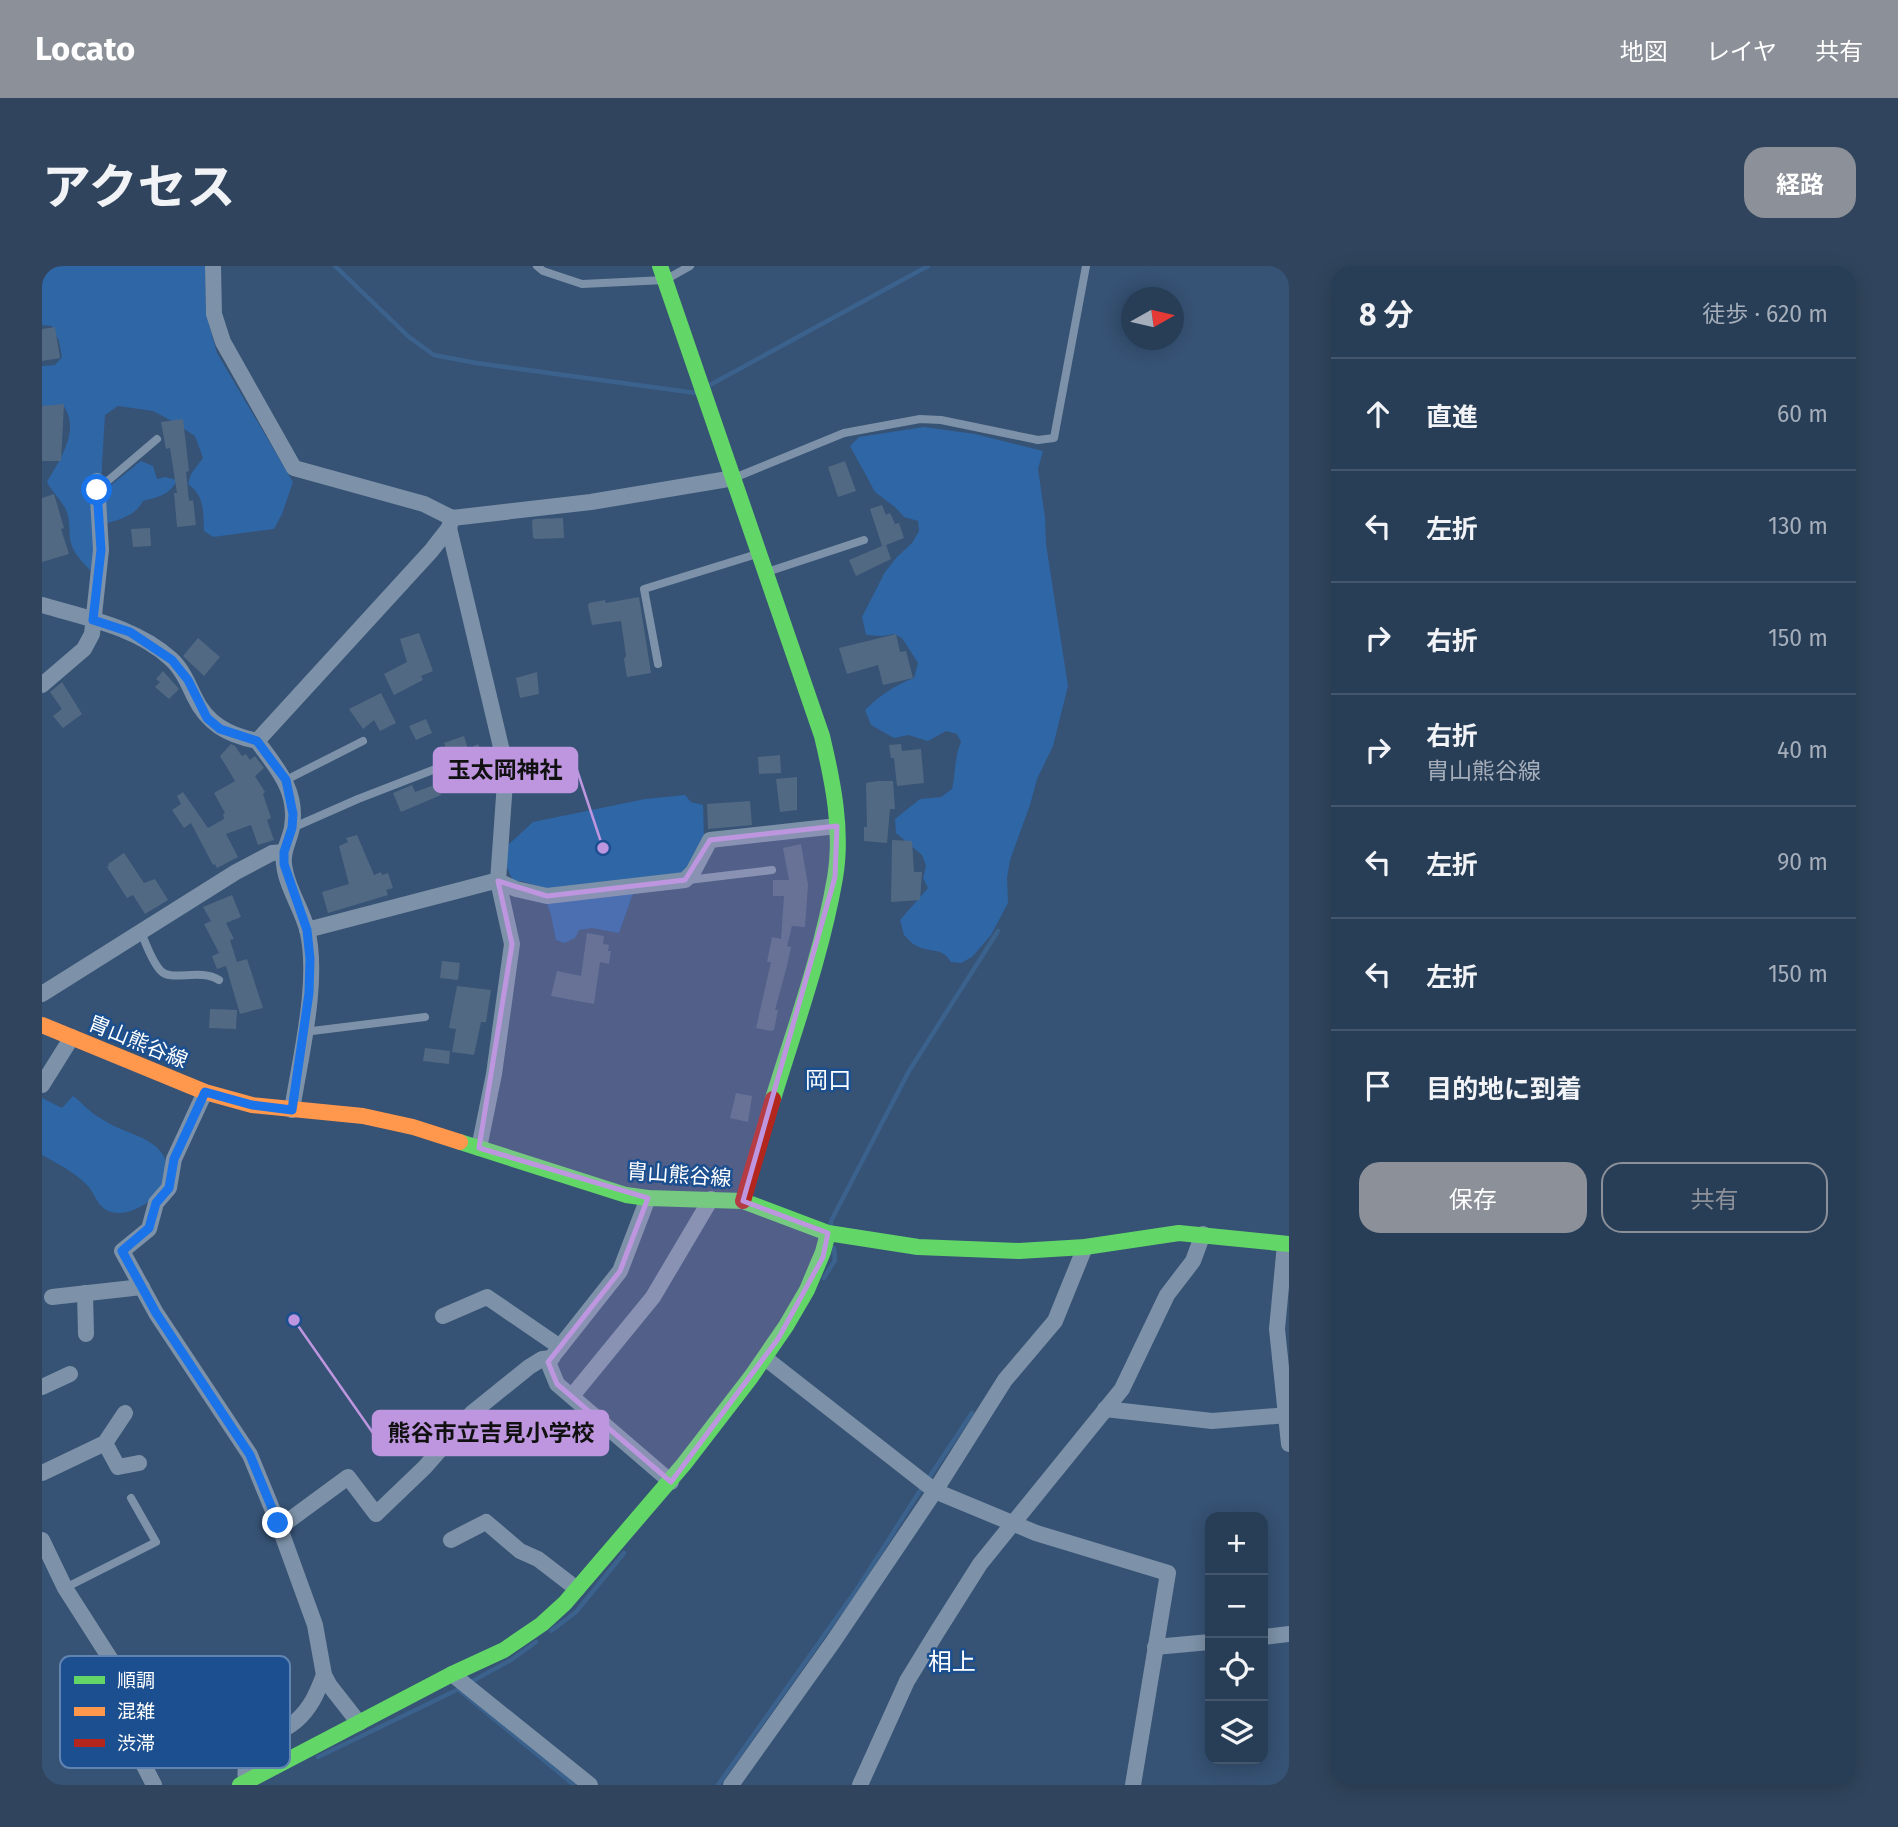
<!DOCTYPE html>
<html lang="ja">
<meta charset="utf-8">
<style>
:root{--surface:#283e57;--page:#30455d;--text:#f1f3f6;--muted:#a5aeba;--line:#44576d;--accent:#8c9099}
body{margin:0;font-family:"Fira Sans","Noto Sans JP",sans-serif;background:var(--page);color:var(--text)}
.controls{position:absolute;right:21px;bottom:21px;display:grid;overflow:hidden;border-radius:14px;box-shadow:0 4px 18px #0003}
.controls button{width:63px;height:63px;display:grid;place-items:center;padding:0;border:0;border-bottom:2px solid var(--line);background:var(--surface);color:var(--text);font:35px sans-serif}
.compass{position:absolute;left:1079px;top:21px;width:63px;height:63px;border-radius:50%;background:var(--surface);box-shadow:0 4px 18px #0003;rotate:82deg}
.stop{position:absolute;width:21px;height:21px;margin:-16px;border:5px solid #1a73e8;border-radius:50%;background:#fff}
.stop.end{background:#1a73e8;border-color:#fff;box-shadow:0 2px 7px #0008}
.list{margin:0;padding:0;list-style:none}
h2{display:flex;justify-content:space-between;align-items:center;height:91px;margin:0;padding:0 28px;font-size:30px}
h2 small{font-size:23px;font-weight:400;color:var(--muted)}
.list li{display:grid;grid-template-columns:46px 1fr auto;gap:21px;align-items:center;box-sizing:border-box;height:112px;padding:0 28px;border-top:2px solid var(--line)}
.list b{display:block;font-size:26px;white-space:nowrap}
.list p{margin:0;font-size:23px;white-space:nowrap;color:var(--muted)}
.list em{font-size:23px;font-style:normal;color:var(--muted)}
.actions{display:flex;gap:14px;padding:21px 28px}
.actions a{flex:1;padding:16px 0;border:2px solid var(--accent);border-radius:21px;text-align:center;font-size:24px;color:var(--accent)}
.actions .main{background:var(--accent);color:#fff}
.icon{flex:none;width:38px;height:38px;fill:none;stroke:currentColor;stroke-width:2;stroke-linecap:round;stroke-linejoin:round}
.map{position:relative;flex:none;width:1247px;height:1519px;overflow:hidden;border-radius:21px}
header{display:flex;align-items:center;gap:42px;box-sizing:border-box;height:98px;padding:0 35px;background:var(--accent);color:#fff}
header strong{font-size:33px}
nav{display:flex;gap:38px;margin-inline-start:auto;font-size:24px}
.intro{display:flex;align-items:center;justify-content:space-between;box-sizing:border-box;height:168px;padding:0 42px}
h1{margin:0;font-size:49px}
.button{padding:18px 32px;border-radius:21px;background:var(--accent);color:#fff;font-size:24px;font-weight:700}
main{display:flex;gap:42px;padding:0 42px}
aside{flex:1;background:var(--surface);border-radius:21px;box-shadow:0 4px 18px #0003}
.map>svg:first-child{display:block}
</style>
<header>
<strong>Locato</strong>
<nav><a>地図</a><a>レイヤ</a><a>共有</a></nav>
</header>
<div class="intro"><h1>アクセス</h1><a class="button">経路</a></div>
<main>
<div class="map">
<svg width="1247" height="1519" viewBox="0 0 1247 1519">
<rect width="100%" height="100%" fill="#365274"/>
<g fill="#2f66a5">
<path d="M 0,0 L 163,0 L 164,48 L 175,87 L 251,216 L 240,248 L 232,263 L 171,271 L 162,265 C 161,245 163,231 146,218 L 149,208 L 161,192 L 153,170 L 128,154 L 111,145 L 76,140 L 63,149 L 59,216 L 69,219 L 99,195 L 111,200 L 115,213 L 123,211 L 135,214 C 128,229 116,231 101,235 C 92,252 74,254 56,260 L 53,300 L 49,305 C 40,296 29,285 28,272 C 27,263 28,253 24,244 C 21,236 10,226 5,216 C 18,193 39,164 21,139 L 6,143 L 0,139 L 0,100 L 13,99 L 20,91 L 17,75 L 10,60 L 0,59 Z"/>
<path d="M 882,161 L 933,168 L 1001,185 L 996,203 L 1003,251 L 1004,278 L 1026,420 L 1011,480 L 995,513 L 988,539 L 968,594 L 965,612 L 966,637 L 949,669 L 930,691 L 919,697 L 909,696 C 900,681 890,687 877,681 C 871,679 867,674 862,669 L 858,654 L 886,622 L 881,612 L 884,600 L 880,589 L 854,567 L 853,553 L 878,533 L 899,531 L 910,523 C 914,507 912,491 919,476 L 915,468 L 904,465 L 886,475 L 866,469 L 852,472 L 829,459 L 823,444 C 837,430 853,419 872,412 L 876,397 L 860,372 L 852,368 L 841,370 L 824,369 L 820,351 L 843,306 L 855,291 L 870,277 L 877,265 L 876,255 L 862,251 L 854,242 L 833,226 L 808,180 L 817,171 Z"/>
<polygon points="643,529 649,536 661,539 662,570 642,606 600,615 590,630 577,667 550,662 537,664 533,672 522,677 514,674 509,649 499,621 479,615 471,615 463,597 465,580 491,556 603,533"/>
<path d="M 31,830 C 40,836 46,845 55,850 C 63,855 71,860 79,863 C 100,872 127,879 125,908 C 124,919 118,927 109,934 C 98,942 83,950 69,946 C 54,941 54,928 45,919 C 32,906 16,898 0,889 L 0,832 L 20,842 Z"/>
</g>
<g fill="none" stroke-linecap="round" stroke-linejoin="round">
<g stroke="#3b618d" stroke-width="4.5">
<polyline points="293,0 367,71 392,89 434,97 654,127"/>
<polyline points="668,119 886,0"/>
<polyline points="789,959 789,955 867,805 956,665"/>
<polyline points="782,1012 793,994 792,982"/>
<polyline points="886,1213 930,1147"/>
<polyline points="509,1365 534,1346 582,1287"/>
<polyline points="427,1417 469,1394 494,1376"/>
<polyline points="416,1423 532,1519"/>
<polyline points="276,1491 419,1422"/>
<polyline points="676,1519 815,1323 881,1220"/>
</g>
</g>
<g fill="#526984">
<polygon points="13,61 18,92 0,95 0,63"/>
<polygon points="22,138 19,195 0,195 0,140"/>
<polygon points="141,153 147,205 144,206 147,235 151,234 154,259 135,261 132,227 135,227 128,182 124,183 119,156"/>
<polygon points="803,195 814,225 796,231 786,201"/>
<polygon points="12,228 22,262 19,263 27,288 0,296 0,232"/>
<polygon points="840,239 844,249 848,247 853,258 857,257 862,272 844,279 849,293 814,310 807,294 840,280 828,243"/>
<polygon points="521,252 522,272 493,273 491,271 490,255 492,253"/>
<polygon points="108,262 109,280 91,281 89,263"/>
<polygon points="597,331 609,407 585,411 582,393 584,390 579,355 550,359 546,340 547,337 563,334 564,337"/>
<polygon points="377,367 391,405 379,410 381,414 352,429 342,408 365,396 358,373"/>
<polygon points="854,368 858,386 864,385 871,412 841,419 836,399 805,408 797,382"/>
<polygon points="156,372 178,391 162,410 141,390"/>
<polygon points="121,405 137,423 127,433 113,421 118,416 114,413"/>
<polygon points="495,406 497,428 478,432 474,412"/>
<polygon points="20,416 40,448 21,462 11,450 20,443 8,426"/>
<polygon points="339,427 354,457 338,465 332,454 321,463 307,443"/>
<polygon points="384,453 390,467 374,474 367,460"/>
<polygon points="422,470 426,483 436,478 442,492 432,498 434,503 415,510 402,477"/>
<polygon points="189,478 193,480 200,490 204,488 208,494 213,490 222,502 213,510 223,526 221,528 229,552 225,554 232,574 216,579 209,559 184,568 196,591 175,602 173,598 171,599 149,557 142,562 130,544 139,538 135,530 141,526 166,562 182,553 181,548 183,547 172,527 193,515 178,490"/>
<polygon points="859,478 860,485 879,483 882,517 855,520 852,492 849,492 847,479"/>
<polygon points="738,489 739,507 717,508 716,491"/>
<polygon points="755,511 755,544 738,546 734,513"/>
<polygon points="835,515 851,515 853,543 848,543 845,577 822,575 822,561 825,561 824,517"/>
<polygon points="395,518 399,529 359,546 351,527 370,519 373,526"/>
<polygon points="708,535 710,559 666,563 665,538"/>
<polygon points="315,569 332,609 339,606 340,609 346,607 351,622 344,624 346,629 286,647 280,626 307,618 297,580 306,576 304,572"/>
<polygon points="850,574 870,575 872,606 880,606 878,634 849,636"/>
<polygon points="759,578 766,619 763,661 750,660 745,680 749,681 745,700 733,744 736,744 732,764 728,765 714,762 729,696 725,696 730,671 739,673 742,630 731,630 731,614 747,614 741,582"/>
<polygon points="82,587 102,617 113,613 126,634 103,648 91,629 85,632 65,601 67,600 66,598"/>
<polygon points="190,629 199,651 184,657 192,673 188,674 195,696 205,693 221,742 198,748 184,700 175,703 170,690 177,687 162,658 169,655 161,641"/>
<polygon points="545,667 562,670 561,678 567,679 566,685 569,685 567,698 558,696 552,738 509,730 515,705 539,710"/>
<polygon points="400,695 418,697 416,714 398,712"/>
<polygon points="415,720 449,724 444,756 439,756 432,789 410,786 414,763 407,762"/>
<polygon points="168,743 195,744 194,763 167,762"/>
<polygon points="383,782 408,785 407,798 381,795"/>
<polygon points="694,827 710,830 706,856 688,852"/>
</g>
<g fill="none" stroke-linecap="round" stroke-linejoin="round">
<g stroke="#7d92a8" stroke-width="8">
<polyline points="495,0 501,5 540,18 623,14 648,0"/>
<polyline points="692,212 802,167 878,153 899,154 996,174 1012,172 1044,0"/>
<polyline points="55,224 115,173"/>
<polyline points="725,306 822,274"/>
<polyline points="616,398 602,323 715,288"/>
<polyline points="244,514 321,475"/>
<polyline points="250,562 316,533 396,502"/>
<polyline points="646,614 730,604"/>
<path d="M 99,666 C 104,678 110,696 119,705 C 129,716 158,702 177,714"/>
<polyline points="262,766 383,751"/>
<polyline points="23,1322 114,1276 89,1232"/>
</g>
<g stroke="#7d92a8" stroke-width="16">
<polyline points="171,0 172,48 181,76 252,202 382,238 410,252 549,236 692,212"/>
<polyline points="407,262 464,502 456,615 470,678 452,808 437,882"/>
<path d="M 0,339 C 44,352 94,361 129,393 C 140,403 146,417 152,430 C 165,458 186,469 215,475 C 235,502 256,525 250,561 C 248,574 240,585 242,598 C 244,620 259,641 265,663 C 278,714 258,792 250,844"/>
<polyline points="0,419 42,383 50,368 59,284 55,215"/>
<polyline points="215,475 389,285 407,262 409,255"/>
<polyline points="265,664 449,616 456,615 474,623 505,630 643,614 651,606 668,574 795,560"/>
<polyline points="0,728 194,606 230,587 242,586"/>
<polyline points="0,819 30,771"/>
<polyline points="163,826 132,893 127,922 114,937 107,963 80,985 114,1047 208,1189 236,1257 273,1359 282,1409 288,1420 317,1457"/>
<polyline points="606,932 578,1005 506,1096 515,1118 629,1216"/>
<polyline points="1243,978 1235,1063 1247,1178"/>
<polyline points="43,1027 44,1068"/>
<polyline points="10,1031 100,1021"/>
<polyline points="401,1050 445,1031 518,1081"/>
<polyline points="723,1092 893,1225 994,1267 1126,1307 1091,1519"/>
<polyline points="0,1121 28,1108"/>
<polyline points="530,1130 611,1031 669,933"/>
<polyline points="1063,1143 1170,1155 1247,1149"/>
<polyline points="63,1177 76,1201 97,1197"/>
<polyline points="0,1207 63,1177 83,1147"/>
<polyline points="238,1261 306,1211 334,1248 383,1201 430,1147 487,1101 500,1093 510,1092"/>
<polyline points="0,1274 23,1322 78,1408 93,1442 90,1476 112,1519"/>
<polyline points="409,1274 444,1256 478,1285 496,1293 535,1323"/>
<polyline points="1221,1371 1247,1368"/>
<polyline points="1113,1381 1168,1376"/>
<polyline points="410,1408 548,1519"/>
<path d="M 204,1516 C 199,1470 228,1477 254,1455 C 269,1442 275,1427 282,1409"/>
<polyline points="689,1519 791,1376 893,1225 963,1114 1013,1055 1043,981"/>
<polyline points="818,1519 865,1415 895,1366 938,1298 1080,1123 1125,1029 1151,995 1161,968"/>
</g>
<g stroke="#63d668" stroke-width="16">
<path d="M 618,0 L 780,470 C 791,516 801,565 793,612 C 780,687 753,761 731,833"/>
<polyline points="418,876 584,929 606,932 701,935 786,967 876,981 977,985 1043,981 1137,967 1247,978"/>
<polyline points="198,1519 410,1408 462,1384 500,1358 523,1337 642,1198 709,1111 744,1060 765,1024 781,986 786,967"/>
</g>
<polyline stroke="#ff974d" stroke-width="16" points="0,759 163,826 210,839 321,850 371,861 418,876"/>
<polyline stroke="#b3261e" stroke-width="16" points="701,935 731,833"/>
</g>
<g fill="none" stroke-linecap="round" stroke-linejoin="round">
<polyline stroke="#1a73e8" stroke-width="9" points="55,224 59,284 51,354 88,366 130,394 146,414 165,452 178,463 215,475 244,514 251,548 250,562 242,586 242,598 265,664 268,693 267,727 250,844 210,839 163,826 132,893 127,922 114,937 107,962 80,985 114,1047 208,1189 236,1257"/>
</g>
<path fill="#bd96df" fill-opacity="0.2" stroke="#bd96df" stroke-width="5" stroke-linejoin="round" d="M 795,560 L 793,611 L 701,935 L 786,967 L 781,991 L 736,1073 L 629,1216 L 515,1118 L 506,1096 L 578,1005 L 606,932 L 437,882 L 470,678 L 456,615 L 505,630 L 643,614 L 668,574 Z"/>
<g text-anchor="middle" stroke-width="5" stroke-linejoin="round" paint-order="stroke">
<g font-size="21" fill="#fff" stroke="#1b4f8f">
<text transform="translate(96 776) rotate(22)" y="7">胄山熊谷線</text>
<text transform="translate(637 909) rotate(4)" y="7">胄山熊谷線</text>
</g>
<g font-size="23" fill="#fff" stroke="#1b4f8f">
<text x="786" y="822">岡口</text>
</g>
<g font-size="24" fill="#fff" stroke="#1b4f8f">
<text x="910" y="1404">相上</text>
</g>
</g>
<rect x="18" y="1390" width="230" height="112" rx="10" fill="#1b4f8f" stroke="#5f84b1" stroke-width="2"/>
<rect x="32" y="1410" width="31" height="8" fill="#63d668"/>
<rect x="32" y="1441" width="31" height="9" fill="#ff974d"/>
<rect x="32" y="1473" width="31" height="8" fill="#b3261e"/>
<g font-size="19" fill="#fff">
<text x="75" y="1421">順調</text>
<text x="75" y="1452">混雑</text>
<text x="75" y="1484">渋滞</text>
</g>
<path fill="none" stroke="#bd96df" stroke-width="2.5" d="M561 582L535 504M252 1054L331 1167"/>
<g fill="#bd96df" stroke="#1b4f8f" stroke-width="2.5">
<circle cx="561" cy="582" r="7"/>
<circle cx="252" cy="1054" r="7"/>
</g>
<g fill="#bd96df" stroke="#bd96df" stroke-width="2.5">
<rect x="392" y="482" width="143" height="44" rx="7"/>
<rect x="331" y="1145" width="235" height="44" rx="7"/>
</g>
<g font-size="23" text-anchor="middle" font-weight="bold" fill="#111">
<text x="463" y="512">玉太岡神社</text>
<text x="449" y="1175">熊谷市立吉見小学校</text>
</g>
</svg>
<div class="controls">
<button>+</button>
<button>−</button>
<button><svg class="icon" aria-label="locate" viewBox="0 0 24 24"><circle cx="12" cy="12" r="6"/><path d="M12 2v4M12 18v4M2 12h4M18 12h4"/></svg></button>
<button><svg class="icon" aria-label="layers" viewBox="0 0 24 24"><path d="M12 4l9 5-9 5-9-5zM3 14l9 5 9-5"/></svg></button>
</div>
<svg class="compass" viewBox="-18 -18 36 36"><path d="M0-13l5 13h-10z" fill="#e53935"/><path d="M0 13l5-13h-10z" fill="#a5aeba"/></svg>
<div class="stop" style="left:55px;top:224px"></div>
<div class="stop end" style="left:236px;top:1257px"></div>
</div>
<aside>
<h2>8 分<small>徒歩 · 620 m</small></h2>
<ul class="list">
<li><svg class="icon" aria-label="ahead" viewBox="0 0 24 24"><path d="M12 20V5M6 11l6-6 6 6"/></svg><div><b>直進</b></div><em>60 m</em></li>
<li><svg class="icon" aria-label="left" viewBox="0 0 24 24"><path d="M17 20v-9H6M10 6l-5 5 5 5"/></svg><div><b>左折</b></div><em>130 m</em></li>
<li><svg class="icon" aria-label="right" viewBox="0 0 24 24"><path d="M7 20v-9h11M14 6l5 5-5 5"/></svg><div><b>右折</b></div><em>150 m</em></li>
<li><svg class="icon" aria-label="right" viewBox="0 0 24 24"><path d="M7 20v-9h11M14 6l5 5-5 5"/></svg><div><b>右折</b><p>胄山熊谷線</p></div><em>40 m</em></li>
<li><svg class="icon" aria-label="left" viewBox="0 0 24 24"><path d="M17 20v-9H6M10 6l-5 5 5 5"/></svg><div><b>左折</b></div><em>90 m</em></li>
<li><svg class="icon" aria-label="left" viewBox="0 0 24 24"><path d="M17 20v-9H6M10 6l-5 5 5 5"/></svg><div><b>左折</b></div><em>150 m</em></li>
<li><svg class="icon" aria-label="arrive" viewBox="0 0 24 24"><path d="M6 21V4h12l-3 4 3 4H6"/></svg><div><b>目的地に到着</b></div></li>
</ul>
<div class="actions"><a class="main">保存</a><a>共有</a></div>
</aside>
</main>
